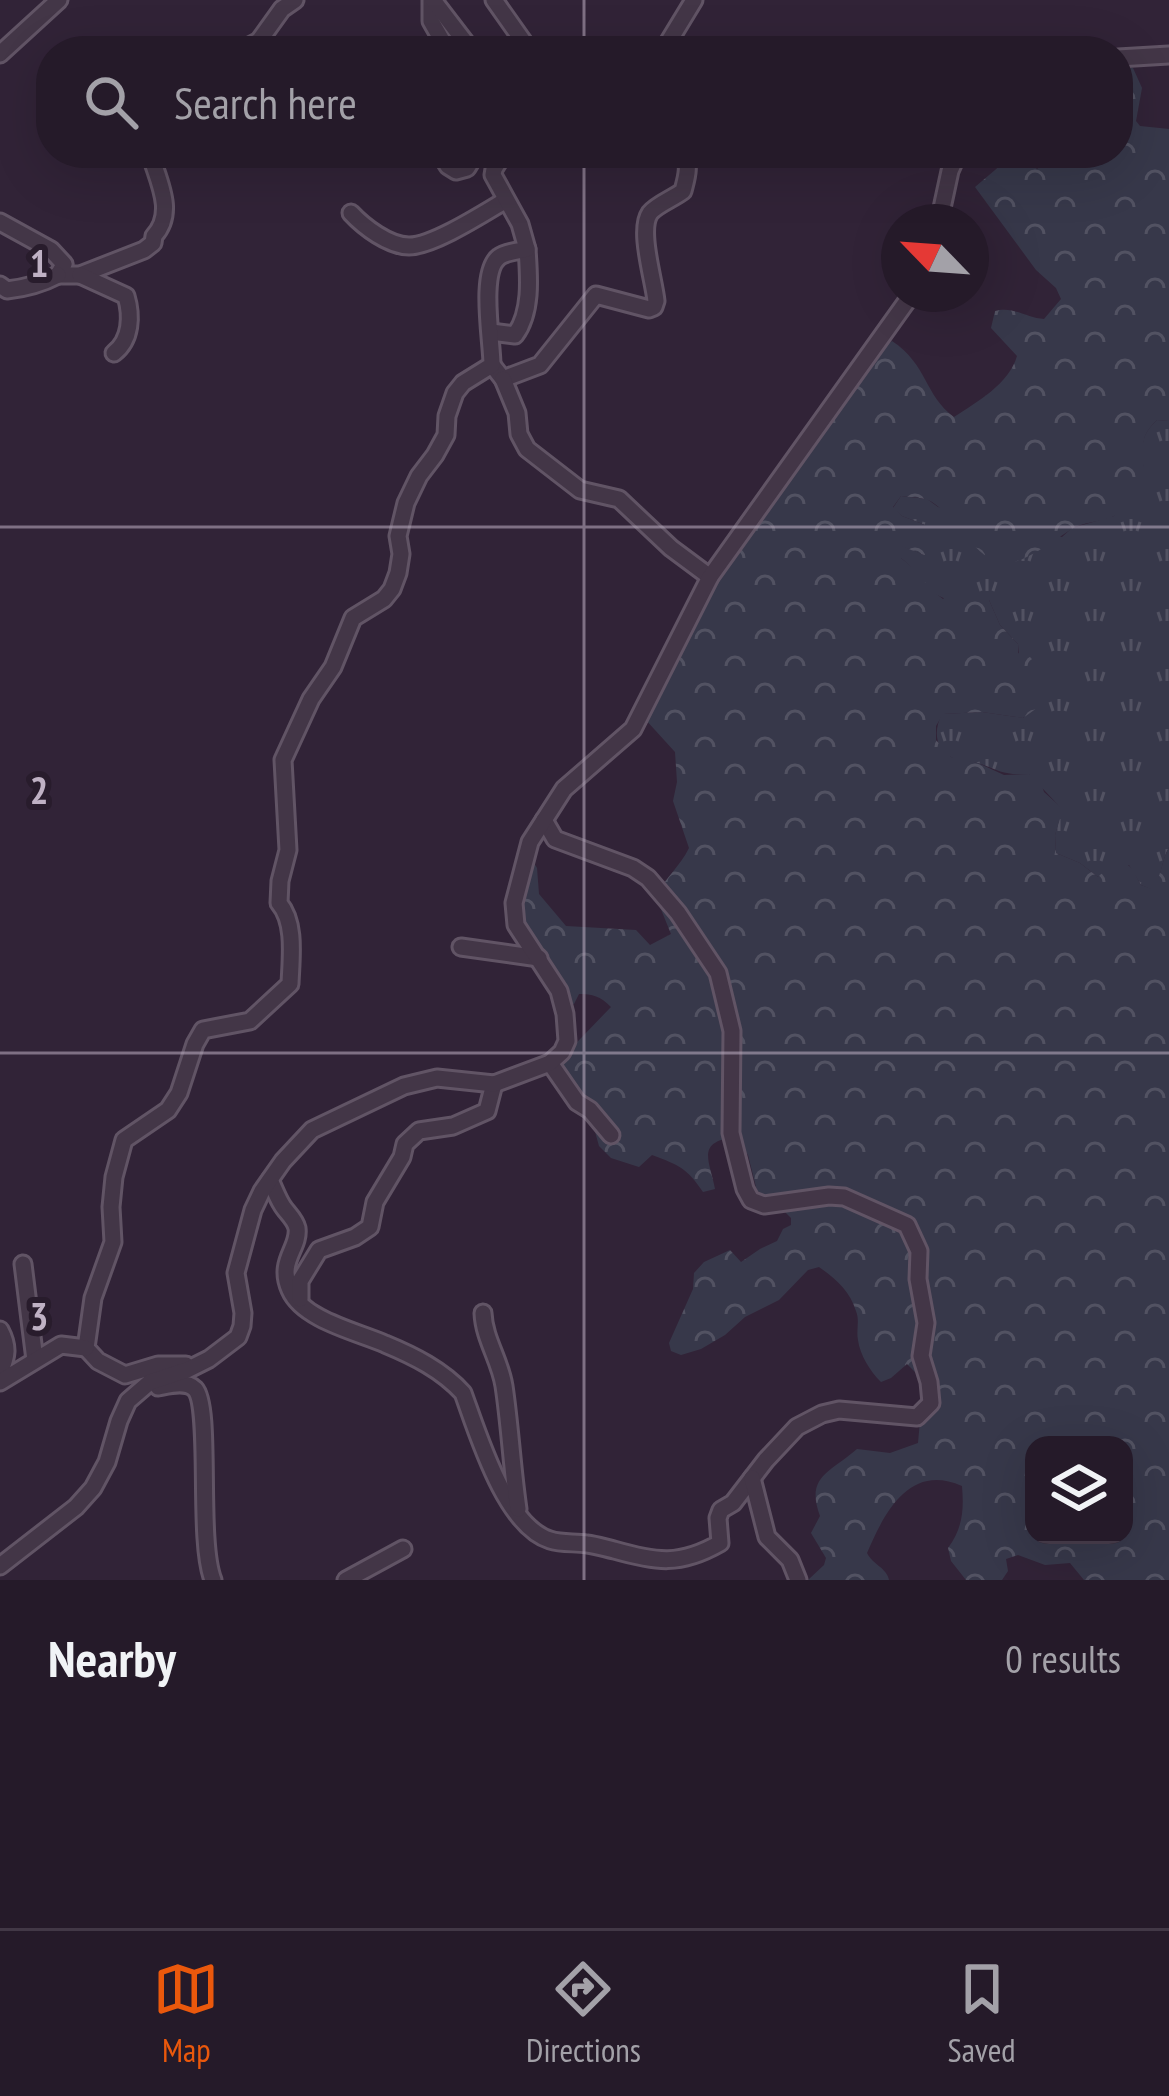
<!DOCTYPE html>
<style>
:root{--surface:#251a29;--page:#2d2331;--text:#f1f3f6;--muted:#a3a1a8;--line:#423846;--accent:#ea580c}
body{margin:0;font-family:"PT Sans Narrow",sans-serif;background:var(--page);color:var(--text)}
.controls{position:absolute;right:36px;bottom:36px;display:grid;overflow:hidden;border-radius:24px;box-shadow:0 12px 48px #0002}
.controls button{width:108px;height:108px;display:grid;place-items:center;padding:0;border:0;border-bottom:3px solid var(--line);background:var(--surface);color:var(--text);font:60px sans-serif}
.compass{position:absolute;left:881px;top:204px;width:108px;height:108px;border-radius:50%;background:var(--surface);box-shadow:0 12px 48px #0002;rotate:295deg}
.list{margin:0;padding:0;list-style:none}
h2{display:flex;justify-content:space-between;align-items:center;height:156px;margin:0;padding:0 48px;font-size:51px}
h2 small{font-size:39px;font-weight:400;color:var(--muted)}
.icon{flex:none;width:66px;height:66px;fill:none;stroke:currentColor;stroke-width:2;stroke-linecap:round;stroke-linejoin:round}
.map{position:relative;flex:none;width:1169px;height:1580px;overflow:hidden}
.search{position:absolute;background:var(--surface);box-shadow:0 12px 48px #0002;left:36px;right:36px;top:36px;height:132px;display:flex;align-items:center;gap:30px;box-sizing:border-box;padding:0 42px;border-radius:48px;color:var(--muted);font-size:45px}
.sheet{height:348px;background:var(--surface)}
nav{display:flex;justify-content:space-around;align-items:center;box-sizing:border-box;height:168px;border-top:3px solid var(--line);background:var(--surface);font-size:33px;color:var(--muted)}
nav a{display:grid;justify-items:center;gap:6px}
nav .on{color:var(--accent)}
.map>svg:first-child{display:block}
</style>
<div class="map">
<svg width="1169" height="1580" viewBox="0 0 1169 1580">
<defs>
<pattern id="grass-tufts" width="24" height="20" patternUnits="userSpaceOnUse" patternTransform="scale(3)"><rect width="24" height="20" fill="#37384a"/><path d="M3 7l-1-3M5 7V3M7 7l1-3M15 17l-1-3M17 17v-4M19 17l1-3" fill="none" stroke="#525262"/></pattern>
<pattern id="forest-crowns" width="20" height="18" patternUnits="userSpaceOnUse" patternTransform="scale(3)"><rect width="20" height="18" fill="#37384a"/><path d="M2 6a3 3 0 1 1 6 0M12 15a3 3 0 1 1 6 0" fill="none" stroke="#525262"/></pattern>
</defs>
<rect width="100%" height="100%" fill="#312337"/>
<path fill="url(#grass-tufts)" d="M 1157,420 L 1169,421 L 1169,847 C 1161,862 1162,876 1153,890 L 1141,885 L 1129,865 L 1098,877 L 1080,863 L 1056,853 L 1055,835 L 1062,809 L 1029,774 C 1005,775 1002,772 981,764 C 972,761 959,762 951,757 C 934,748 934,729 942,714 L 982,712 L 1024,718 L 1018,644 L 1000,625 L 989,600 C 976,600 959,602 947,599 C 928,595 916,569 901,558 L 900,545 L 924,555 L 925,525 L 902,516 L 893,508 L 901,496 L 927,499 L 938,507 L 1062,537 L 1072,528 L 1114,516 C 1122,503 1135,488 1141,474 C 1150,451 1132,444 1157,420 Z"/>
<path fill="url(#forest-crowns)" fill-rule="evenodd" d="M 1118,64 L 1133,68 L 1142,88 L 1136,121 L 1140,126 L 1169,129 L 1169,421 L 1157,420 C 1135,441 1148,446 1143,470 C 1141,481 1130,503 1122,511 C 1108,523 1085,520 1070,530 C 1053,541 1034,556 1014,562 C 980,573 956,512 928,500 C 920,497 909,497 901,496 L 893,507 L 902,516 L 925,525 L 944,544 L 937,555 L 924,555 L 901,546 L 901,558 C 917,570 927,588 943,599 C 959,585 972,589 989,600 L 1000,625 L 1018,644 L 1018,653 L 1030,657 L 1048,676 L 1044,703 L 1023,718 L 982,712 L 943,714 L 936,726 L 936,740 L 951,757 L 978,763 L 1004,775 L 1029,774 L 1040,780 L 1044,792 L 1063,809 L 1055,835 L 1056,853 L 1080,863 L 1098,877 L 1112,863 C 1132,861 1132,869 1141,885 L 1152,889 C 1162,876 1161,862 1169,847 L 1169,1580 L 1084,1580 L 1070,1563 L 1045,1565 L 1018,1555 L 1006,1559 L 1008,1571 L 1002,1580 L 966,1580 L 951,1561 L 948,1548 C 963,1528 964,1509 962,1486 C 910,1463 885,1511 867,1553 C 872,1564 887,1568 889,1580 L 808,1580 L 824,1565 L 826,1558 L 811,1533 L 820,1516 C 805,1476 831,1472 857,1449 L 890,1453 L 918,1443 L 920,1421 L 938,1407 L 919,1376 L 907,1364 L 891,1378 L 881,1382 C 870,1371 860,1355 858,1340 C 856,1329 860,1321 856,1311 C 850,1291 835,1278 819,1267 L 808,1270 L 779,1300 L 745,1317 L 725,1335 L 701,1349 L 681,1355 L 671,1351 L 669,1343 L 693,1289 L 694,1273 L 704,1262 L 730,1250 L 741,1262 L 760,1249 L 777,1241 L 783,1229 L 791,1225 L 791,1218 L 772,1199 L 757,1191 L 748,1155 L 735,1137 C 695,1142 710,1161 715,1189 L 703,1192 C 687,1168 679,1165 652,1155 L 639,1167 L 611,1158 L 599,1146 L 591,1117 L 556,1064 L 611,1007 C 600,996 593,994 579,994 L 574,1004 L 568,1003 C 556,982 531,950 523,928 C 517,910 523,878 534,863 L 537,868 L 539,894 L 566,926 L 636,930 L 650,945 L 671,934 L 656,897 C 665,877 680,867 689,848 L 673,801 L 677,782 L 675,752 L 645,719 L 699,610 L 728,563 L 875,354 L 892,341 C 928,365 924,395 954,417 C 977,402 1009,384 1017,356 L 991,328 L 995,311 C 1014,306 1026,318 1044,319 L 1061,299 L 1056,288 L 1036,270 L 975,187 L 1015,153 L 1020,153 L 1037,169 L 1059,153 L 1118,153 ZM 1034,1445 L 1124,1445 L 1124,1535 L 1034,1535 Z"/>
<g fill="none" stroke-linecap="round" stroke-linejoin="round">
<defs>
<g id="street">
<polyline points="431,0 431,21 448,51"/>
<polyline points="433,0 472,51"/>
<polyline points="494,0 530,51"/>
<polyline points="143,51 159,48 171,51"/>
<polyline points="240,51 259,41 282,9 295,0"/>
<polyline points="663,51 694,0"/>
<polyline points="0,54 59,0"/>
<polyline points="1118,58 1169,55"/>
<polyline points="440,153 448,166 456,171 467,168 476,153"/>
<path d="M 351,213 C 364,227 389,246 409,246 C 433,246 484,213 506,200"/>
<path d="M 0,222 L 51,250 L 64,264 L 58,275 L 80,275 L 144,250 L 153,243 L 154,236 C 176,212 158,181 150,153"/>
<polyline points="939,222 950,171 958,153"/>
<path d="M 80,275 L 126,296 C 132,316 131,340 114,353"/>
<path d="M 0,285 L 7,290 C 26,288 41,284 58,275"/>
<path d="M 491,332 L 515,335 C 532,312 529,277 527,249"/>
<path d="M 492,365 L 503,379 L 540,365 L 596,295 L 649,309 L 654,307 L 656,301 C 654,280 638,230 650,213 C 656,205 674,198 683,191 C 686,179 691,165 683,153"/>
<polyline points="503,379 517,413 519,434 527,449 580,490 619,499 671,548 710,577"/>
<polyline points="461,947 539,958"/>
<polyline points="550,1063 577,1102 590,1110 611,1135"/>
<path d="M 270,1180 C 274,1188 277,1197 282,1205 C 286,1212 295,1219 297,1228 C 300,1248 277,1261 290,1290 C 303,1320 358,1332 385,1344 C 414,1356 442,1370 463,1393 C 478,1434 505,1526 550,1540 C 562,1544 575,1542 587,1544 C 596,1545 605,1548 614,1550 C 656,1562 680,1566 720,1543 L 718,1518 L 721,1510 L 733,1503 L 766,1460 L 797,1427 L 822,1414 L 839,1410 L 917,1417 L 931,1403 L 929,1382 L 921,1356 L 926,1323 L 918,1279 L 919,1251 L 907,1225 L 844,1197 L 829,1196 L 764,1205 L 751,1200 L 745,1189 L 731,1133 L 732,1031 L 718,973 L 678,913 L 648,878 L 633,868 L 555,839 L 544,820"/>
<polyline points="23,1264 35,1360"/>
<polyline points="300,1299 300,1281 319,1250 355,1237 370,1227 375,1202 402,1157 405,1144 419,1131 453,1126 487,1111 494,1084"/>
<path d="M 483,1313 C 484,1339 500,1360 504,1386 C 510,1426 512,1468 518,1509"/>
<path d="M 0,1330 C 9,1347 7,1356 0,1373"/>
<path d="M 186,1365 L 158,1365 L 125,1375 L 98,1361 L 86,1348 L 93,1298 L 113,1242 L 111,1207 L 114,1177 L 124,1140 L 168,1110 L 179,1093 L 195,1044 L 203,1030 L 250,1021 L 290,984 C 291,958 296,923 279,903 L 280,881 L 288,850 L 283,760 L 311,699 L 333,667 L 353,618 L 384,599 L 392,589 L 398,573 L 401,554 L 398,536 L 406,503 L 419,476 L 435,455 L 446,435 L 447,416 L 455,393 L 463,383 L 492,365 C 492,341 479,272 499,257 C 505,252 519,251 527,249 L 520,224 L 493,175 L 494,169 L 504,153"/>
<polyline points="0,1382 61,1345 86,1348"/>
<path d="M 158,1387 C 169,1385 186,1380 195,1389 C 212,1407 197,1540 213,1580"/>
<polyline points="752,1478 767,1537 790,1560 798,1580"/>
<polyline points="0,1566 76,1507 93,1488 107,1462 119,1421 128,1401 150,1382 187,1370 209,1359 238,1337 242,1326 243,1313 236,1273 253,1210 262,1191 283,1161 312,1130 404,1086 437,1078 494,1084 550,1063 562,1052 567,1041 565,1014 559,991 516,925 514,903 530,842 564,789 633,729 710,577 912,294"/>
<polyline points="346,1580 403,1549"/>
</g>
</defs>
<use href="#street" stroke="#615465" stroke-width="21"/>
<use href="#street" stroke="#433647" stroke-width="15"/>
</g>
<path fill="none" stroke="#bfb1c4" stroke-width="3" stroke-opacity="0.55" d="M 584,0 L 584,51M 584,153 L 584,1580M 0,527 L 1169,527M 0,1053 L 1169,1053"/>
<g font-size="39" text-anchor="middle" font-weight="bold" fill="#bfb1c4" stroke="#281c2c" stroke-width="12" stroke-linejoin="round" paint-order="stroke">
<text x="39" y="277">1</text>
<text x="39" y="804">2</text>
<text x="39" y="1330">3</text>
</g>
</svg>
<div class="controls">
<button><svg class="icon" aria-label="layers" viewBox="0 0 24 24"><path d="M12 4l9 5-9 5-9-5zM3 14l9 5 9-5"/></svg></button>
</div>
<svg class="compass" viewBox="-18 -18 36 36"><path d="M0-13l5 13h-10z" fill="#e53935"/><path d="M0 13l5-13h-10z" fill="#a3a1a8"/></svg>
<div class="search"><svg class="icon" aria-label="search" viewBox="0 0 24 24"><circle cx="10" cy="10" r="6"/><path d="M15 15l6 6"/></svg>Search here</div>
</div>
<section class="sheet">
<h2>Nearby<small>0 results</small></h2>
<ul class="list">
</ul>
</section>
<nav>
<a class="on"><svg class="icon" aria-label="map" viewBox="0 0 24 24"><path d="M3 6l6-2 6 2 6-2v14l-6 2-6-2-6 2zM9 4v14M15 6v14"/></svg>Map</a>
<a><svg class="icon" aria-label="directions" viewBox="0 0 24 24"><path d="M12 3l9 9-9 9-9-9zM9 14v-3h6M13 9l2 2-2 2"/></svg>Directions</a>
<a><svg class="icon" aria-label="saved" viewBox="0 0 24 24"><path d="M7 4h10v16l-5-4-5 4z"/></svg>Saved</a>
</nav>
